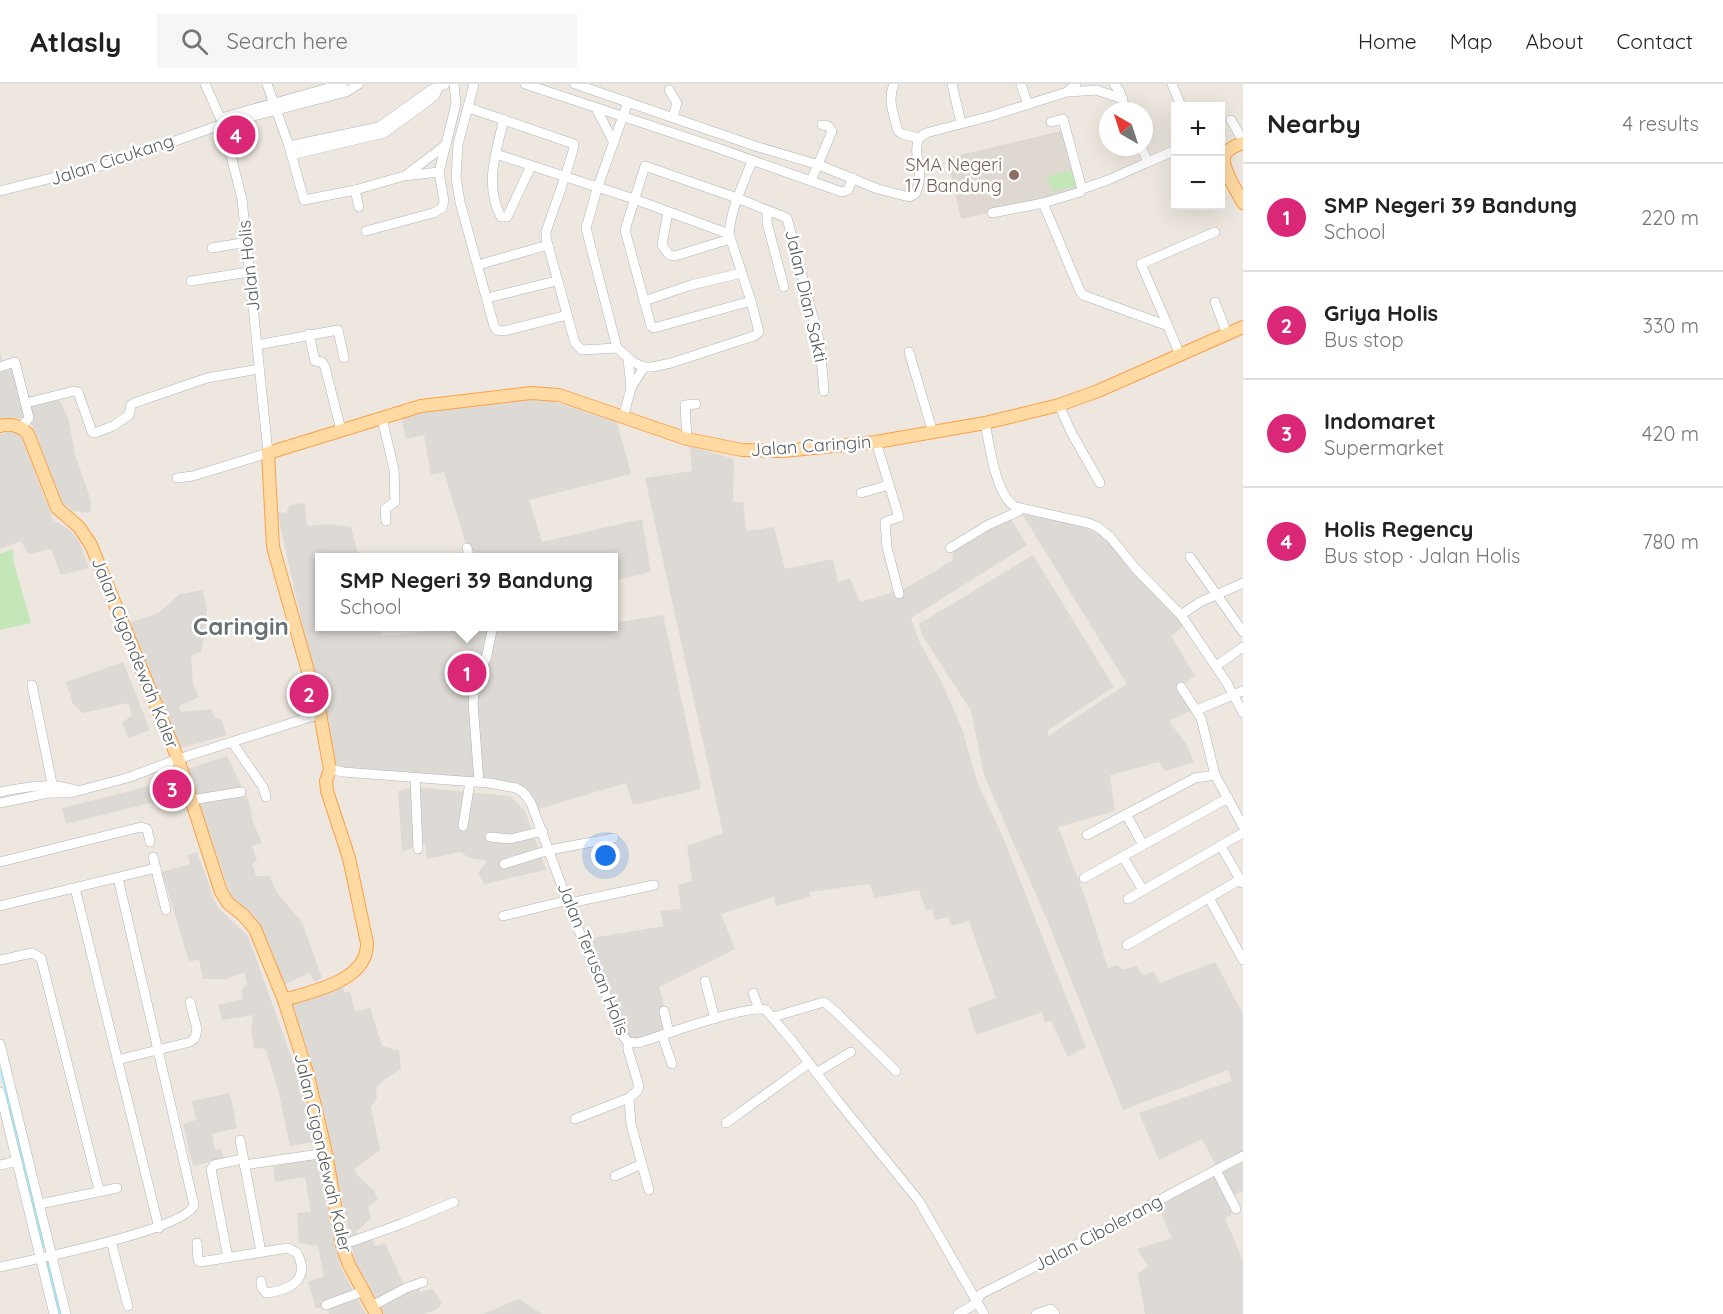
<!DOCTYPE html>
<meta charset="utf-8">
<style>
:root{--surface:#fff;--page:#f6f6f6;--text:#222;--muted:#767676;--line:#e0e0e0;--accent:#db2777}
body{margin:0;font-family:Quicksand,sans-serif;background:var(--page);color:var(--text)}
.controls{position:absolute;right:18px;top:18px;display:grid;overflow:hidden;border-radius:0px;box-shadow:0 6px 24px #0002}
.controls button{width:54px;height:54px;display:grid;place-items:center;padding:0;border:0;border-bottom:2px solid var(--line);background:var(--surface);color:var(--text);font:30px sans-serif}
.compass{position:absolute;left:1099px;top:18px;width:54px;height:54px;border-radius:50%;background:var(--surface);box-shadow:0 6px 24px #0002;rotate:321deg}
.you{position:absolute;left:606px;top:772px;width:21px;height:21px;margin:-15px;border:4px solid #fff;border-radius:50%;background:#1a73e8;box-shadow:0 0 0 9px #1a73e833}
.badge{display:grid;place-items:center;width:39px;height:39px;border-radius:50%;background:var(--accent);color:#fff;font-size:20px;font-weight:700}
.pin{position:absolute;translate:-50% -50%;border:3px solid #fff;box-shadow:0 2px 6px #0006}
.popup{position:absolute;left:315px;top:469px;width:303px;height:78px;box-sizing:border-box;display:grid;place-content:center;border-radius:0px;background:var(--surface);filter:drop-shadow(0 2px 4px #0005);font-size:20px;white-space:nowrap;color:var(--muted)}
.popup b{font-size:22px;color:var(--text)}
.popup::after{content:'';position:absolute;left:50%;top:100%;margin-left:-12px;border:12px solid transparent;border-top-color:var(--surface)}
.list{margin:0;padding:0;list-style:none}
h2{display:flex;justify-content:space-between;align-items:center;height:78px;margin:0;padding:0 24px;font-size:26px}
h2 small{font-size:20px;font-weight:400;color:var(--muted)}
.list li{display:grid;grid-template-columns:39px 1fr auto;gap:18px;align-items:center;box-sizing:border-box;height:108px;padding:0 24px;border-top:2px solid var(--line)}
.list b{display:block;font-size:22px;white-space:nowrap}
.list p{margin:0;font-size:20px;white-space:nowrap;color:var(--muted)}
.list em{font-size:20px;font-style:normal;color:var(--muted)}
.icon{flex:none;width:33px;height:33px;fill:none;stroke:currentColor;stroke-width:2;stroke-linecap:round;stroke-linejoin:round}
.map{position:relative;flex:none;width:1243px;height:1230px;overflow:hidden}
header{display:flex;align-items:center;gap:36px;box-sizing:border-box;height:84px;padding:0 30px;background:var(--surface);border-bottom:2px solid var(--line)}
header strong{font-size:28px}
nav{display:flex;gap:33px;margin-inline-start:auto;font-size:21px}
.search{width:420px;height:54px;background:var(--page);display:flex;align-items:center;gap:15px;box-sizing:border-box;padding:0 21px;border-radius:0px;color:var(--muted);font-size:22px}
main{display:flex}
aside{flex:1;background:var(--surface)}
.map>svg:first-child{display:block}
</style>
<header>
<strong>Atlasly</strong>
<div class="search"><svg class="icon" aria-label="search" viewBox="0 0 24 24"><circle cx="10" cy="10" r="6"/><path d="M15 15l6 6"/></svg>Search here</div>
<nav><a>Home</a><a>Map</a><a>About</a><a>Contact</a></nav>
</header>
<main>
<div class="map">
<svg width="1243" height="1230" viewBox="0 0 1243 1230">
<rect width="100%" height="100%" fill="#ede7df"/>
<g fill="#ddd9d4">
<polygon points="0,267 3,281 13,278 23,307 35,315 57,311 68,333 75,370 91,417 90,429 72,427 68,422 64,423 31,339 21,334 9,334 0,337"/>
<polygon points="545,315 617,338 631,390 529,416 542,458 642,435 651,488 614,497 614,474 470,473 444,388 431,391 424,351 406,355 401,331 515,316"/>
<polygon points="19,345 53,436 71,447 79,457 89,484 61,491 51,465 28,470 21,457 0,465 0,350"/>
<polygon points="690,362 734,375 733,418 743,418 746,447 774,443 785,485 833,475 838,498 850,494 860,518 904,505 952,477 954,467 959,459 1010,433 1027,461 911,534 919,557 941,597 962,645 978,700 1002,751 1086,963 1068,973 1051,937 1045,938 1042,928 976,951 968,924 996,914 969,837 951,842 948,833 935,836 932,825 926,827 919,806 874,814 870,800 809,808 810,813 776,822 774,813 721,830 735,865 659,903 670,945 635,956 629,952 585,855 664,842 660,827 681,825 678,801 692,797 687,762 723,749 645,394 692,387"/>
<polygon points="305,419 307,442 329,440 351,443 359,473 320,474 320,542 377,543 383,552 479,542 581,542 582,544 614,542 614,539 663,531 701,705 633,721 626,699 538,725 526,705 339,683 333,675 277,428 286,429 290,421"/>
<polygon points="1022,430 1075,440 1104,452 1185,541 1171,552 1195,592 1180,602 1194,625 1169,637 1187,661 1194,678 1165,687 1159,678 1110,691 1115,727 1058,743 1085,813 1108,884 1118,881 1122,886 1137,882 1142,891 1154,888 1160,899 1215,878 1243,930 1243,1067 1215,1080 1202,1055 1159,1076 1139,1029 1232,997 1228,986 1123,1026 1050,843 984,691 971,627 922,551 919,540 1033,471 1114,603 1048,646 1048,652 1127,600"/>
<polygon points="203,506 207,526 204,554 201,568 191,571 193,601 199,613 179,622 181,628 211,625 215,634 221,635 227,651 178,665 137,562 131,538 157,530 180,510"/>
<polygon points="123,578 150,646 129,654 122,639 132,631 128,619 83,629 73,620 66,598"/>
<polygon points="227,672 249,718 253,738 262,759 252,762 257,776 252,780 256,792 270,792 277,809 302,838 322,894 314,898 310,889 285,900 265,854 230,810 187,685"/>
<polygon points="170,697 174,713 66,740 62,724"/>
<polygon points="415,703 510,712 525,727 546,786 484,800 478,789 487,777 470,774 460,768 427,775 425,759 402,768 398,707"/>
<polygon points="197,768 217,823 248,852 304,1009 314,1058 290,1062 280,1014 266,965 254,964 251,946 253,931 222,936 218,921 243,915 241,906 247,900 244,888 227,895 203,895 199,876 189,877 162,788 190,780 188,771"/>
<polygon points="343,902 344,908 350,908 355,928 370,924 382,962 399,967 401,985 385,995 376,1004 377,1014 371,1023 380,1066 354,1085 358,1092 374,1107 378,1116 368,1122 371,1135 356,1147 359,1153 371,1150 375,1162 385,1159 405,1203 417,1202 420,1208 433,1205 442,1220 435,1226 424,1230 382,1230 356,1182 333,1074 312,985 297,935 289,919"/>
<polygon points="230,1009 237,1044 212,1050 215,1066 221,1064 224,1075 193,1082 183,1040 196,1036 192,1017"/>
<polygon points="317,1072 342,1186 366,1230 329,1230 327,1224 316,1224 308,1198 324,1192 318,1162 299,1159 297,1129 311,1128 305,1093 275,1098 273,1083"/>
<polygon points="1243,1078 1243,1107 1230,1114 1231,1131 1225,1134 1243,1177 1243,1230 1145,1230 1138,1190 1148,1182 1137,1165 1172,1154 1157,1120"/>
<polygon points="519,1215 542,1230 483,1230"/>
</g>
<polygon fill="#dfd8d0" points="1065,46 1082,107 961,135 947,74"/>
<g fill="#c4e7b9">
<polygon points="1073,86 1077,102 1052,107 1048,92"/>
<polygon points="12,465 14,470 13,476 31,539 0,546 0,470"/>
</g>
<g fill="none" stroke-linecap="round" stroke-linejoin="round">
<g stroke="#9debff" stroke-width="2">
<polyline points="1,987 44,1163"/>
<polyline points="47,1176 60,1230"/>
</g>
<defs>
<g id="minor">
<polyline points="267,0 289,62 304,116 355,106 404,92 439,88"/>
<polyline points="474,0 458,60 456,93 460,118 494,242 497,246 504,247 567,231"/>
<polyline points="525,0 712,62 842,108 848,106 853,94"/>
<path d="M 575,0 L 755,62 L 819,81 L 878,105 L 909,113 L 915,110 C 927,88 911,71 919,54"/>
<path d="M 894,0 C 887,15 894,32 898,47 L 902,50 L 919,54"/>
<polyline points="952,0 961,39"/>
<polyline points="1021,0 1028,21"/>
<polyline points="1114,0 1120,8 1126,27"/>
<polyline points="1172,0 1181,22"/>
<polyline points="669,6 677,19 673,33"/>
<polyline points="1069,8 1096,6 1123,15"/>
<path d="M 628,18 L 597,105 L 586,144 L 617,264 L 633,278 L 644,283 L 652,283 L 671,279 L 754,252 L 759,248 L 751,217 L 729,150 C 731,124 743,101 752,77"/>
<path d="M 469,24 L 574,60 C 575,67 550,135 546,148 L 546,154 L 575,259 L 582,266 L 617,264"/>
<polyline points="596,24 614,59"/>
<polyline points="221,34 343,0"/>
<path d="M 504,35 C 496,68 484,101 501,133 L 507,133 L 509,129 L 531,82"/>
<polyline points="1231,36 1243,57"/>
<polyline points="1051,38 1063,35 1082,105"/>
<polyline points="919,54 926,49 991,32 1067,8 1076,0"/>
<polyline points="289,62 379,43 431,6 445,0"/>
<polyline points="1141,63 1148,78 1176,66"/>
<polyline points="496,70 634,115 729,150"/>
<polyline points="291,71 384,49 424,20 435,11 438,4"/>
<polyline points="406,91 447,60"/>
<polyline points="811,97 832,47 828,42 822,41"/>
<polyline points="355,106 359,123"/>
<polyline points="0,107 116,78 223,40 346,8 359,0"/>
<polyline points="1043,119 1080,207 1083,211 1168,242 1180,271"/>
<polyline points="767,127 767,139 784,203"/>
<polyline points="668,128 662,161 669,171 675,172 730,155"/>
<polyline points="992,129 1043,119 1080,108 1082,105 1108,96 1148,78"/>
<polyline points="366,147 433,129 442,124 444,117 439,88 456,20 454,0"/>
<polyline points="212,164 247,158"/>
<polyline points="478,181 548,161"/>
<polyline points="191,197 249,188"/>
<polyline points="487,214 556,197"/>
<polyline points="644,217 691,201 742,189"/>
<polyline points="751,217 654,244 651,242 625,146 645,82 737,114 787,134 820,260 824,307"/>
<polyline points="1215,218 1227,250"/>
<polyline points="1168,242 1141,180 1215,148"/>
<polyline points="309,250 315,277 322,278 325,283 341,346"/>
<polyline points="257,261 338,246 344,274"/>
<polyline points="909,268 933,349"/>
<polyline points="628,275 631,304"/>
<polyline points="0,283 15,278 29,334 21,343"/>
<polyline points="26,319 74,307 78,308 92,348 95,349 113,342 129,331 131,321 134,319 207,294 259,285"/>
<polyline points="1059,321 1071,348 1100,399"/>
<polyline points="382,334 394,386 395,418 385,425 386,437"/>
<polyline points="623,334 631,304 644,283"/>
<path d="M 985,339 C 989,359 996,414 1016,423 L 1088,439 L 1098,443 L 1111,454 L 1135,484 L 1181,531 L 1227,599 L 1243,629"/>
<polyline points="687,355 685,321 696,320"/>
<polyline points="876,358 899,433 885,438 887,463 899,510"/>
<polyline points="177,394 193,392 268,369 242,115 223,40 205,0"/>
<polyline points="861,409 889,401"/>
<polyline points="467,464 470,474"/>
<polyline points="950,464 988,441 1019,427"/>
<polyline points="1190,473 1243,548"/>
<polyline points="1181,531 1200,518 1243,499"/>
<polyline points="1216,582 1243,563"/>
<polyline points="32,601 54,709"/>
<polyline points="1181,603 1201,634 1215,691 1243,742"/>
<polyline points="1197,626 1243,607"/>
<polyline points="232,658 263,703 266,713"/>
<path d="M 330,685 L 343,688 L 489,699 L 516,704 L 523,708 L 531,719 L 574,835 L 605,908 L 619,947 L 628,958 L 637,959 C 660,953 749,919 766,926 L 793,958 L 838,1017 L 919,1117 L 984,1230"/>
<polyline points="415,694 418,765"/>
<polyline points="479,698 473,619 475,601 478,588 486,575 493,542"/>
<path d="M 0,708 C 25,703 50,698 75,706"/>
<polyline points="191,716 241,708"/>
<polyline points="0,719 48,709 70,709 127,694 178,675 320,630"/>
<polyline points="1126,730 1143,761"/>
<polyline points="463,742 470,698"/>
<polyline points="1087,751 1195,694 1215,691"/>
<polyline points="490,753 510,755 543,747"/>
<polyline points="1221,762 1242,799"/>
<polyline points="153,773 166,826"/>
<polyline points="1123,773 1143,806"/>
<polyline points="0,778 141,743 147,745 150,758"/>
<polyline points="504,780 549,766 614,754"/>
<polyline points="1084,794 1228,714"/>
<polyline points="75,804 159,1144"/>
<polyline points="1209,814 1243,876"/>
<polyline points="1128,815 1243,749"/>
<polyline points="570,819 654,801"/>
<polyline points="0,822 156,784"/>
<polyline points="503,832 569,816"/>
<polyline points="1127,861 1243,794"/>
<polyline points="0,876 32,869 41,874 99,1106"/>
<polyline points="705,897 715,935"/>
<polyline points="753,909 759,925"/>
<polyline points="664,927 669,949"/>
<polyline points="773,933 824,918 837,929 896,987"/>
<polyline points="662,951 672,980"/>
<polyline points="0,960 66,1230"/>
<polyline points="117,976 190,958 195,954 197,945 190,918"/>
<polyline points="816,989 851,968"/>
<polyline points="0,1008 54,1230"/>
<polyline points="629,1014 631,1040 649,1106"/>
<polyline points="575,1035 629,1014 637,1007 639,1002 628,966 628,958"/>
<polyline points="726,1039 809,979"/>
<polyline points="240,1056 261,1168"/>
<polyline points="0,1081 17,1077"/>
<polyline points="244,1081 326,1069"/>
<polyline points="1216,1086 1236,1125"/>
<polyline points="615,1092 642,1080"/>
<polyline points="40,1120 117,1104"/>
<polyline points="111,1157 128,1222"/>
<path d="M 197,1159 L 198,1176 L 200,1178 L 288,1164 L 297,1169 C 311,1196 290,1206 266,1209 L 262,1204 L 261,1197"/>
<polyline points="342,1161 401,1140 454,1118"/>
<polyline points="228,1174 211,1085 214,1081 242,1075"/>
<path d="M 0,1183 C 31,1176 185,1146 194,1121 L 118,794"/>
<polyline points="326,1221 364,1207"/>
<polyline points="372,1222 406,1204 423,1198"/>
<path d="M 958,1230 L 972,1222 L 981,1210 C 1070,1166 1155,1117 1243,1072"/>
<polyline points="1036,1230 1051,1225 1055,1230"/>
</g>
<g id="major">
<path d="M 1243,59 C 1237,61 1230,64 1226,69 C 1218,80 1237,107 1243,119"/>
<path d="M 0,342 C 11,339 20,341 28,350 L 57,424 L 79,443 L 91,461 L 178,675 L 221,808 L 228,819 L 243,831 L 255,845 L 284,916 L 308,992 L 326,1069 L 342,1161 L 349,1181 L 376,1230"/>
<path d="M 284,916 C 313,907 368,897 367,859 L 349,774 L 327,707 L 326,697 L 330,685 L 320,630 L 273,463 L 268,369 L 421,322 L 531,309 L 559,311 L 687,355 L 742,366 L 783,367 L 876,358 L 985,339 L 1059,321 L 1098,307 L 1243,243"/>
</g>
</defs>
<use href="#minor" stroke="#b0b5b9" stroke-width="10"/>
<use href="#major" stroke="#fca049" stroke-width="14"/>
<use href="#minor" stroke="#fff" stroke-width="9"/>
<use href="#major" stroke="#ffdaa2" stroke-width="12"/>
</g>
<circle fill="#8d6e63" stroke="#fff" stroke-width="2" cx="1014" cy="91" r="6"/>
<g text-anchor="middle" stroke-width="5" stroke-linejoin="round" paint-order="stroke">
<g font-size="18" fill="#585f62" stroke="#fff">
<text transform="translate(112 76) rotate(-18)" y="6">Jalan Cicukang</text>
<text transform="translate(249 182) rotate(-96)" y="6">Jalan Holis</text>
<text transform="translate(806 212) rotate(77)" y="6">Jalan Dian Sakti</text>
<text transform="translate(811 362) rotate(-4)" y="6">Jalan Caringin</text>
<text transform="translate(135 569) rotate(68)" y="6">Jalan Cigondewah Kaler</text>
<text transform="translate(593 875) rotate(68)" y="6">Jalan Terusan Holis</text>
<text transform="translate(323 1069) rotate(77)" y="6">Jalan Cigondewah Kaler</text>
<text transform="translate(1098 1149) rotate(-28)" y="6">Jalan Cibolerang</text>
</g>
<g font-size="18" fill="#785e54" stroke="#fff" text-anchor="end">
<text x="1002" y="87">SMA Negeri<tspan x="1002" dy="21">17 Bandung</tspan></text>
</g>
<g font-size="24" font-weight="bold" fill="#697174" stroke="#fff">
<text x="241" y="551">Caringin</text>
</g>
</g>
</svg>
<div class="controls">
<button>+</button>
<button>−</button>
</div>
<svg class="compass" viewBox="-18 -18 36 36"><path d="M0-13l5 13h-10z" fill="#e53935"/><path d="M0 13l5-13h-10z" fill="#767676"/></svg>
<div class="you"></div>
<div class="pin badge" style="left:467px;top:589px">1</div>
<div class="popup"><b>SMP Negeri 39 Bandung</b>School</div>
<div class="pin badge" style="left:309px;top:610px">2</div>
<div class="pin badge" style="left:172px;top:705px">3</div>
<div class="pin badge" style="left:236px;top:51px">4</div>
</div>
<aside>
<h2>Nearby<small>4 results</small></h2>
<ul class="list">
<li><span class="badge">1</span><div><b>SMP Negeri 39 Bandung</b><p>School</p></div><em>220 m</em></li>
<li><span class="badge">2</span><div><b>Griya Holis</b><p>Bus stop</p></div><em>330 m</em></li>
<li><span class="badge">3</span><div><b>Indomaret</b><p>Supermarket</p></div><em>420 m</em></li>
<li><span class="badge">4</span><div><b>Holis Regency</b><p>Bus stop · Jalan Holis</p></div><em>780 m</em></li>
</ul>
</aside>
</main>
